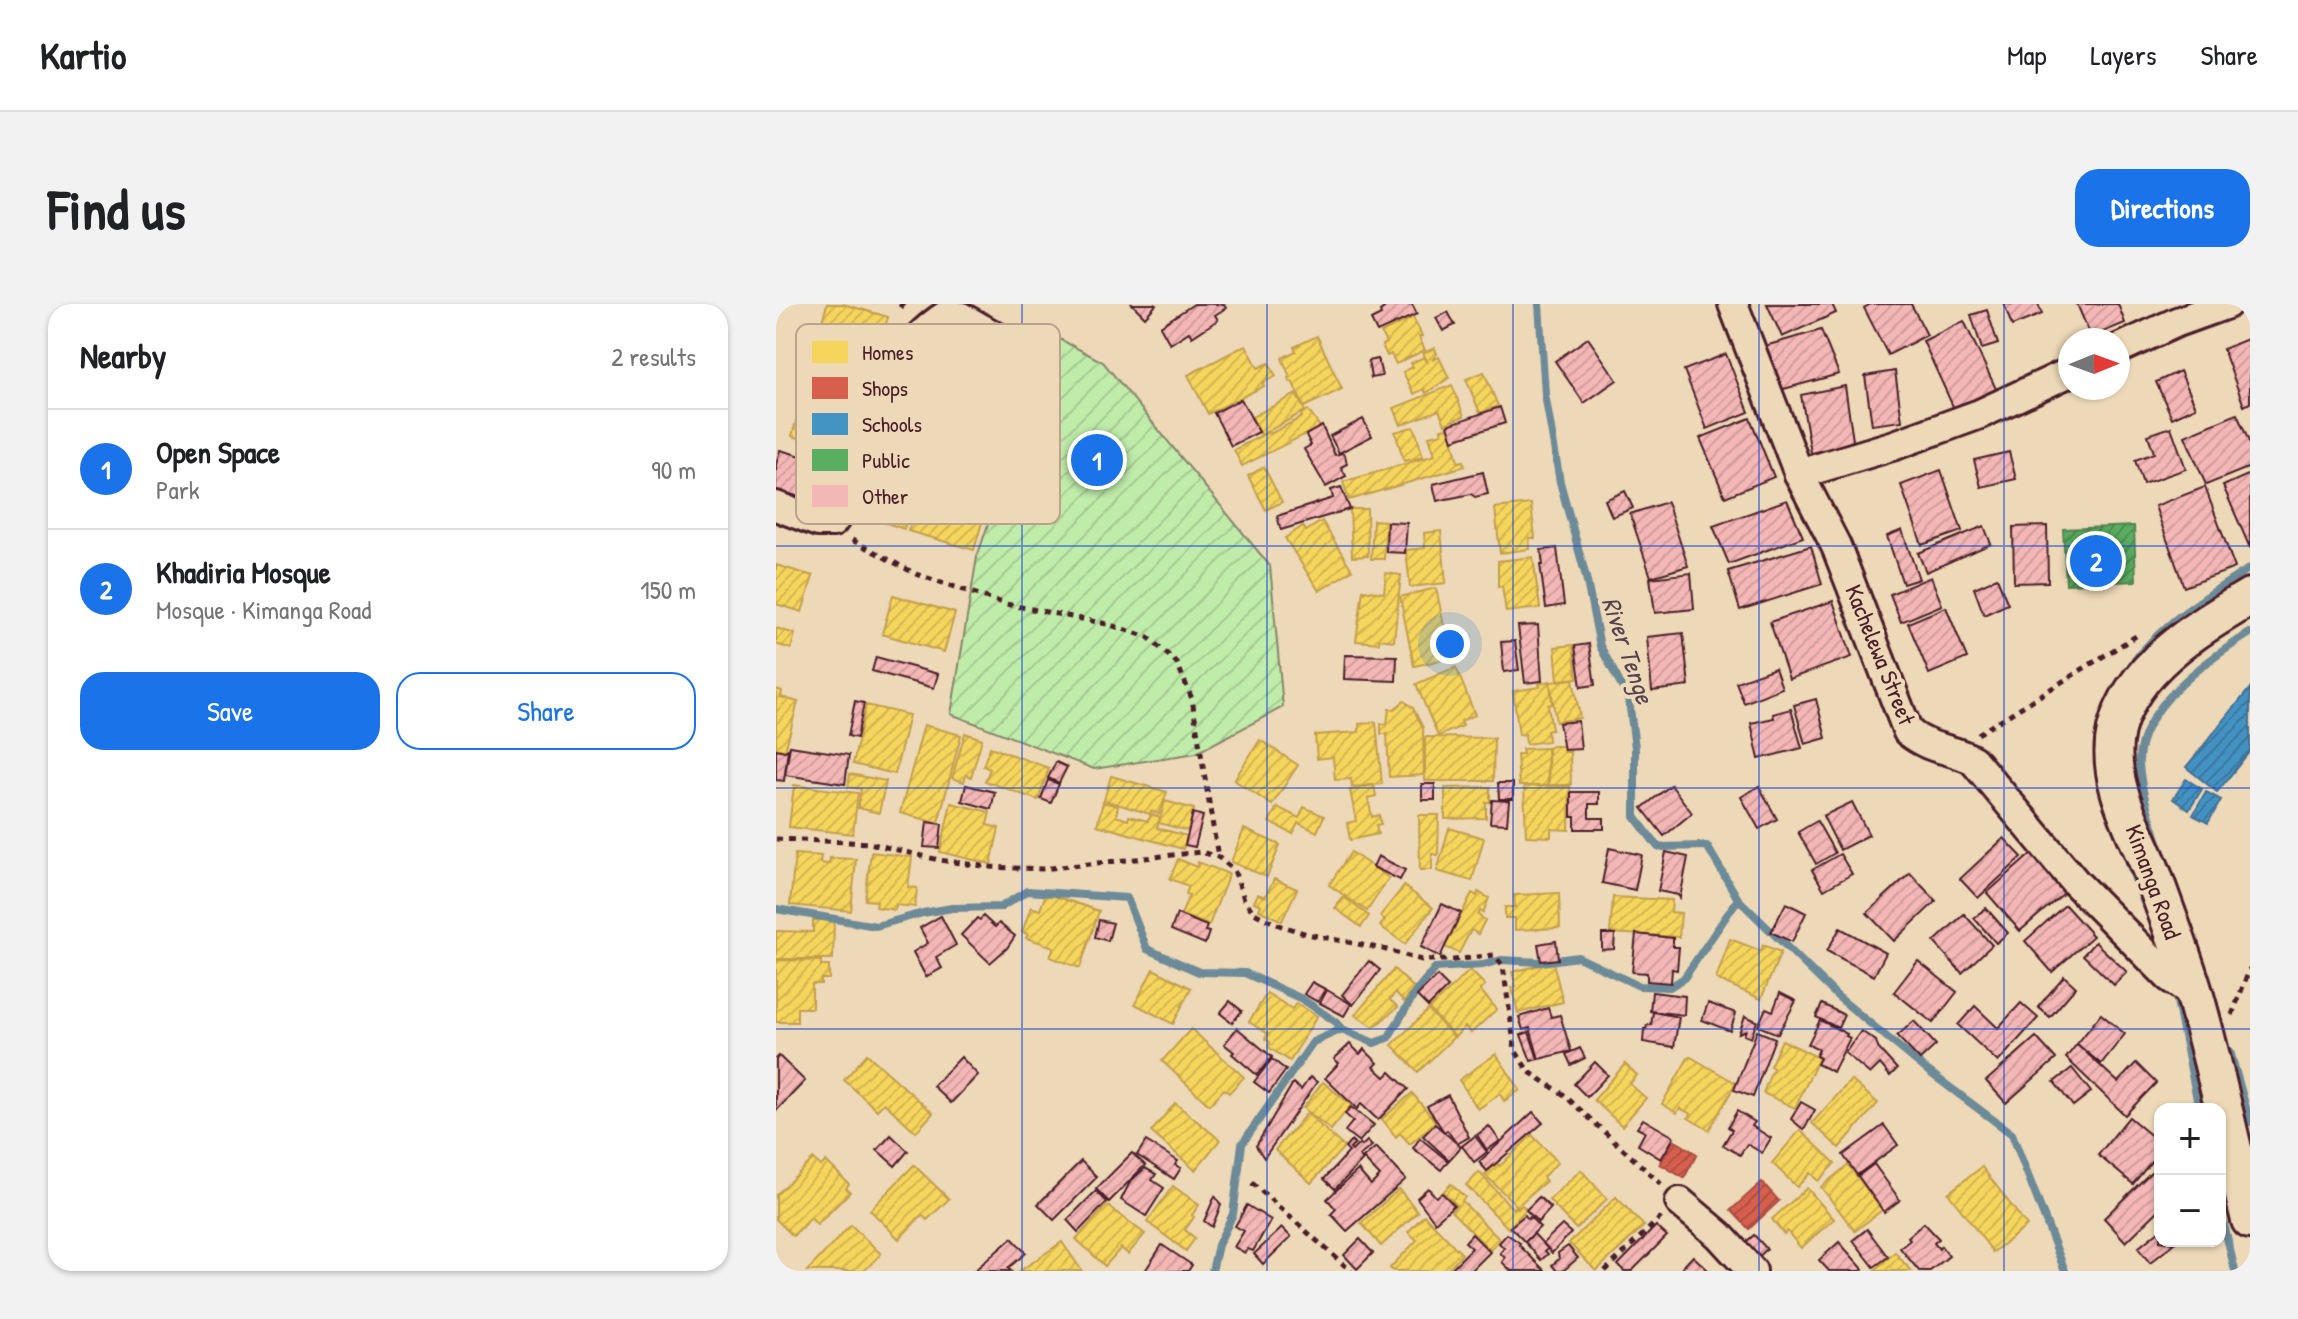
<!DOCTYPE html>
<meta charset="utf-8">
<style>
:root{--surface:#fff;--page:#f2f2f2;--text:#202124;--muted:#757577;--line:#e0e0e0;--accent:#1a73e8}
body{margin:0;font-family:"Patrick Hand",sans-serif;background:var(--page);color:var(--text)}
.controls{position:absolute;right:24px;bottom:24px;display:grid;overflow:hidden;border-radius:16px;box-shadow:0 2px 6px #0004}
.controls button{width:72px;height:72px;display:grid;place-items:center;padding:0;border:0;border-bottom:2px solid var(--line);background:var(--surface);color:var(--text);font:40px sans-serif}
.compass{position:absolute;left:1282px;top:24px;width:72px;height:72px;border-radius:50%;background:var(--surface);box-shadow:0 2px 6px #0004;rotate:89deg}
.you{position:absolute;left:674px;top:340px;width:28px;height:28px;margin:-20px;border:6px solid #fff;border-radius:50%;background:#1a73e8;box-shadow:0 0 0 12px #1a73e833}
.badge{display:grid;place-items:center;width:52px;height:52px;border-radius:50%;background:var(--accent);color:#fff;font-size:26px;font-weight:700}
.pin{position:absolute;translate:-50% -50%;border:4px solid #fff;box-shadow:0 2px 8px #0006}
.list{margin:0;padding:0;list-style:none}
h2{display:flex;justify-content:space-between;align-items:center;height:104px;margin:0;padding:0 32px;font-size:34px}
h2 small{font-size:26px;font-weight:400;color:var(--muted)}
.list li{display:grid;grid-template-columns:52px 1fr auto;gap:24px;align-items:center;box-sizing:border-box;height:120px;padding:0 32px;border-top:2px solid var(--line)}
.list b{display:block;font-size:30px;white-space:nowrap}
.list p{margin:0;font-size:26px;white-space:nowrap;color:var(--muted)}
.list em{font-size:26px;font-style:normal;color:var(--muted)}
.actions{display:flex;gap:16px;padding:24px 32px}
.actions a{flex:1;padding:18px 0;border:2px solid var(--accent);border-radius:24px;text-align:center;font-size:28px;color:var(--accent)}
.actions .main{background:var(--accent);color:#fff}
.map{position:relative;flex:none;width:1474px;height:967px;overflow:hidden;border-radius:24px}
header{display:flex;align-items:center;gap:48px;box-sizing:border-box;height:112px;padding:0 40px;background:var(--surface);border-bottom:2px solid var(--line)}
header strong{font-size:38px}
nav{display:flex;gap:44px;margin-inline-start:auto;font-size:28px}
.intro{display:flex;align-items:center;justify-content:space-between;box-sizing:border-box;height:192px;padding:0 48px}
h1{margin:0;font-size:56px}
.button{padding:20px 36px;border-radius:24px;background:var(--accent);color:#fff;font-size:28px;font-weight:700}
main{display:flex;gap:48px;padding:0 48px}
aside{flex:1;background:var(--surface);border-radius:24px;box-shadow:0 2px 6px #0004}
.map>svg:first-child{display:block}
</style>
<header>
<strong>Kartio</strong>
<nav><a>Map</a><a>Layers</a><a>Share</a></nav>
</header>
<div class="intro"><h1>Find us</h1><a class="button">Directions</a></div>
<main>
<aside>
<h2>Nearby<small>2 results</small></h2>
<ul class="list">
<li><span class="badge">1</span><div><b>Open Space</b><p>Park</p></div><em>90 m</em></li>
<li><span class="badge">2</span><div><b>Khadiria Mosque</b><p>Mosque · Kimanga Road</p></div><em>150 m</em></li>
</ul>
<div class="actions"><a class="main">Save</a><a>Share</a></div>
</aside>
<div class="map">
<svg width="1474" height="967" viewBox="0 0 1474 967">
<defs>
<pattern id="garden-furrows" width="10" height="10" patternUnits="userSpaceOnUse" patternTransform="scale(2)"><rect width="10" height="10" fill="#c0ecaa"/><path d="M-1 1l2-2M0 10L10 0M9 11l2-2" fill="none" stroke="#a6ca92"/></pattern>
<pattern id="homes-hatch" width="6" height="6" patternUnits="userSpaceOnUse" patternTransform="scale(2)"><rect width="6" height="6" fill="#f6d55c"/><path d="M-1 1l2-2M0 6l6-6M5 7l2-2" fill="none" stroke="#d4b650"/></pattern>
<pattern id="shops-hatch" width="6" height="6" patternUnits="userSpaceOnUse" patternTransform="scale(2)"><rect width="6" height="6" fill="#d6604d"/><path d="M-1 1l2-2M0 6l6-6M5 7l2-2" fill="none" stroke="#b04f40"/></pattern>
<pattern id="schools-hatch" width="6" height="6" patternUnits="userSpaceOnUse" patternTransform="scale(2)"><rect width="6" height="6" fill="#4393c3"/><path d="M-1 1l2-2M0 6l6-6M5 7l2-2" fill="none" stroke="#3a779f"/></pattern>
<pattern id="public-hatch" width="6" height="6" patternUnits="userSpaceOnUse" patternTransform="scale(2)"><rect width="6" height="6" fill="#5aae61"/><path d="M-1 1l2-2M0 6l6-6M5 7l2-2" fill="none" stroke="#4c8d50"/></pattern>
<pattern id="building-hatch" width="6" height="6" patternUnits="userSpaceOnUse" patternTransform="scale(2)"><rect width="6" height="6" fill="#f3b7b5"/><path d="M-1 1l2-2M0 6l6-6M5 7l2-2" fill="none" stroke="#d29d9c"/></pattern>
</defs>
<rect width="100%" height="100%" fill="#edd9b7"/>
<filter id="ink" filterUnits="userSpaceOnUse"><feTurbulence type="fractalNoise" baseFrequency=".0125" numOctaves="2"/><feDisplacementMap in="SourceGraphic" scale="16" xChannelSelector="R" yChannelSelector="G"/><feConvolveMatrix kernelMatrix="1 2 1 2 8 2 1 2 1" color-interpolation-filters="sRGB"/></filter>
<g filter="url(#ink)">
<polygon fill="url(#garden-furrows)" stroke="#85866a" stroke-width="2" points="276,31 327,58 494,262 507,403 420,449 318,465 175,410 201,253"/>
<g fill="url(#homes-hatch)" stroke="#c29e4d" stroke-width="2">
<polygon points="51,0 67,0 112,13 100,54 95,53 91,68 69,61 74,45 65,42 60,58 42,53 47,37 41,35"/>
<polygon points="637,13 646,32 643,33 649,46 620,60 615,50 611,52 606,41 610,39 605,29"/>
<polygon points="541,32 566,85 528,103 516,77 514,78 512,74 514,73 506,54 520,47 518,43"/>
<polygon points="470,41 482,64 493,59 500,72 486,79 488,82 432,110 412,71"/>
<polygon points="659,44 661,50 656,56 663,53 673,74 650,89 648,85 638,90 627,68 637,63 635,59 648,53 652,59 647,49"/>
<polygon points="708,68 722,102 704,109 690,75"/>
<polygon points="676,81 688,112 669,120 663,106 625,121 618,104"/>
<polygon points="520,90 529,107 485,131 476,113"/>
<polygon points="532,106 544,123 466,162 458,146 492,128 494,130 526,113 525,110"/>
<polygon points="20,117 76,133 73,148 16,132"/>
<polygon points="126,122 196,144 190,164 158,154 155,160 141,156 126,203 134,205 128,225 96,214"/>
<polygon points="636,123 639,125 647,153 628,157 619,128"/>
<polygon points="670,124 674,126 682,158 687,157 689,162 573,196 567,178 659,151 653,132 666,129 665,125"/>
<polygon points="158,155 219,174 216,187 185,178 179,199 209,208 198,246 132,227 145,189 168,195 174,174 154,169"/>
<polygon points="488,163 506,198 490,206 472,172"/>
<polygon points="755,200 759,234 753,234 754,245 724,249 719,204"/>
<polygon points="574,205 591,205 592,252 576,253"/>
<polygon points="597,216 610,217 608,255 595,255"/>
<polygon points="546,217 576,266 543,287 509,234 527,222 530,227"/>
<polygon points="665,227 670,279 634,283 630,246 649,244 648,229"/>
<polygon points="757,253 764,304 730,308 726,282 722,283 722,257"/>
<polygon points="0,261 37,272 26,308 0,300"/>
<polygon points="610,269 625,271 618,337 603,335 603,339 580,337 587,286 608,289"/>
<polygon points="660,284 675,354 638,362 624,293"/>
<polygon points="117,291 179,309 168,348 106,330"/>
<polygon points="0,324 19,330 15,345 0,340"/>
<polygon points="797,341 801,374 782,376 779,343"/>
<polygon points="680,363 699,411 685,417 687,422 662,432 640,380"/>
<polygon points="797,375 804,414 780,418 774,378"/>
<polygon points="774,377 776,400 772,401 776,426 771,427 772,437 750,440 749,430 743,431 737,387 764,383 763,380"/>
<polygon points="0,385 6,387 5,393 22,398 9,447 0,444"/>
<polygon points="628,397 637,404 647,424 648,471 613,473 611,430 605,430 605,420 611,420 613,405 618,405"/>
<polygon points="90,401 133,411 119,470 77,460"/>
<polygon points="600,418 606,480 576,483 575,475 559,476 557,453 541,455 539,431 583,428 583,420"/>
<polygon points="148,421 185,431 162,519 124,509"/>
<polygon points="189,429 206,435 195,473 190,471 188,478 176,474"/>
<polygon points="649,433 718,434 717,477 649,477"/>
<polygon points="484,436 522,461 496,501 458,476"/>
<polygon points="776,442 787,442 787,448 794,448 795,481 773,481 772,444"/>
<polygon points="214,443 273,464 262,496 209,477 214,465 207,462"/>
<polygon points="771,444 772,482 743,482 741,450 747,450 746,445"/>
<polygon points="74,470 110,477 103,509 82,504 85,485 72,483"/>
<polygon points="335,472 391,488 383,510 375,507 374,510 328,496"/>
<polygon points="18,481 82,489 77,530 13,523"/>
<polygon points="598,481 600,492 592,494 596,513 603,511 605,520 600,521 602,530 574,536 571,519 580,517 574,486"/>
<polygon points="748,482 794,483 793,526 775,525 775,533 750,532"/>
<polygon points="714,483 714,498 710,498 710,514 669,515 669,484"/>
<polygon points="389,497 418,505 412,527 383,519"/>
<polygon points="327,498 342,502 340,512 352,516 353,512 372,517 375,510 384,513 381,524 411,532 407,545 321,521"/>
<polygon points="175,499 214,508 211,521 223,524 215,560 164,548"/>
<polygon points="501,503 523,514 528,503 548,512 541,528 522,519 517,530 493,518"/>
<polygon points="643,511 663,511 662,551 656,550 656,566 644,566"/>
<polygon points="673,524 708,534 696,577 661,567"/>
<polygon points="468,525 504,541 491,573 455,558"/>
<polygon points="95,548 136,553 132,583 141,584 139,603 120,601 119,606 100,603 101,597 89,596"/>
<polygon points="575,548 613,574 591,607 553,581"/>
<polygon points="19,550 45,552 44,559 53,560 54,554 80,555 75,607 14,601"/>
<polygon points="402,555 421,563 422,558 453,570 433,621 405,611 413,591 410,590 413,582 394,575"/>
<polygon points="498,575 521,585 506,617 483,606 485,601 478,598 482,590 489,593"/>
<polygon points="628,582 657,604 629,640 604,622 609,616 604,612"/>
<polygon points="702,588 713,594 707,609 704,607 702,611 709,616 702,630 695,626 683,649 669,643 696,589 701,592"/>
<polygon points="270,589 323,607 304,664 274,653 278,643 250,634 252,630 246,628 255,603 264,606"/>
<polygon points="783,589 784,624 739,626 739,614 729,614 729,603 739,603 738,591"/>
<polygon points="568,593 593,612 585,623 559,604"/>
<polygon points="837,593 896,596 895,608 905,609 903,633 834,629"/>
<polygon points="37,616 58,616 57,655 0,655 0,627 37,628"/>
<polygon points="954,635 985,647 987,641 1005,648 985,695 940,675"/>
<polygon points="0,656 45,657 45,662 53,662 53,675 45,675 45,680 36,680 36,704 21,704 21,718 0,718"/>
<polygon points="777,658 787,698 742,709 736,684 740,683 736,668"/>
<polygon points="377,665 415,684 397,720 359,700"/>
<polygon points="618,665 638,684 628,698 619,689 614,696 622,703 598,723 579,711"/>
<polygon points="694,666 709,681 704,686 721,705 695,729 689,723 679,733 653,705"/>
<polygon points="491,689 516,705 520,699 541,712 514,757 492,743 494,738 489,735 492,730 473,718"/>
<polygon points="652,706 678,733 642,768 616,741"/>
<polygon points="415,725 468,773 453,789 448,785 433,801 386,757"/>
<polygon points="1006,736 1043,754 1019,804 987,789 997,764 994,762"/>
<polygon points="91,750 157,809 140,828 108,799 101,806 68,776"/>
<polygon points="720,750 744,786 728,797 724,790 702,805 683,776"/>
<polygon points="913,752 960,779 933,826 912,814 915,810 904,804 901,809 886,800"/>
<polygon points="849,760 861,771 854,780 870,794 846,822 818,796"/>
<polygon points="1075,776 1102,799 1063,844 1036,819"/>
<polygon points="547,778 575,801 555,826 527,804"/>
<polygon points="636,789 660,818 634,840 624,829 620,833 606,815"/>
<polygon points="399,799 444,836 419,866 375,828"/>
<polygon points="531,809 568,843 535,879 499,846"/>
<polygon points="1024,826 1059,859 1042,877 1034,869 1021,883 996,859"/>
<polygon points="756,831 782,858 767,873 770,877 741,902 709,871 721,859 724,862"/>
<polygon points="37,855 45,862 50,857 73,880 70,884 74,888 41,921 35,914 17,932 0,915 0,891"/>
<polygon points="138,861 173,895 151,916 146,911 123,935 94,906"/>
<polygon points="1072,861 1106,906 1079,927 1045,883"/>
<polygon points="1206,863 1251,922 1217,948 1172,889"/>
<polygon points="805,866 831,895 800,925 773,896"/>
<polygon points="703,868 737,905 740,902 742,905 746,901 750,905 733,925 690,881"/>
<polygon points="675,880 689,893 686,897 724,936 714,946 675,907 681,901 667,888"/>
<polygon points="397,882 423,901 416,911 418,913 409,926 419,934 410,947 371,918"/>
<polygon points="1031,884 1058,915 1025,944 1011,927 1008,930 996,915"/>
<polygon points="623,885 642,908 605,942 585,919"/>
<polygon points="840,893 868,922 820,967 793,939"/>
<polygon points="331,901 369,930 352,950 345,944 329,962 300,935"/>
<polygon points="648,911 686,950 670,967 617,967 614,964 641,936 632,928"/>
<polygon points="75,921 105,950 88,967 31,967"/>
<polygon points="286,938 306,967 244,967"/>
<polygon points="1119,948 1135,967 1098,967"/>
</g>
<g fill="url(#shops-hatch)" stroke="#ac4c43" stroke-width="2">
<polygon points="898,836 921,850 908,874 884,860"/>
<polygon points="986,878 1003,897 973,925 955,906"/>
</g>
<g fill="url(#schools-hatch)" stroke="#457095" stroke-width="2">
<polygon points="1474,384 1474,447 1441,488 1410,463"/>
<polygon points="1410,475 1426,485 1413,506 1397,495"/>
<polygon points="1430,488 1445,496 1432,519 1417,511"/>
</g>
<polygon fill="url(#public-hatch)" stroke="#558351" stroke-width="2" points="1358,222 1360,277 1290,280 1287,225"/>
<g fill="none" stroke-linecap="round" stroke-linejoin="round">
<g stroke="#6d8a98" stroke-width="8">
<polyline points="763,0 769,90 784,178 810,273 824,342 853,396 859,444 859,513 882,543 931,542 962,595"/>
<path d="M 1346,375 C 1376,325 1426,295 1474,264"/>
<path d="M 1382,538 C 1374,513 1365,487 1363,460 C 1361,404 1433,355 1474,329"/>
<polyline points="1353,559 1368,599"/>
<polyline points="0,605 100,622 147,609 176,604 225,603 251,587 351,594 371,645 423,668 469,669 526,695 560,718 566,725"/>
<polyline points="1401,697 1423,805"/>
<polyline points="1454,747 1474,818"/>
<polyline points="1444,904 1459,967"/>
<polyline points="436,967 442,941 457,910 466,840 537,738 566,725 598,739 612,734 640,688 659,664 707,661 725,656 765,658 802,653 863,682 894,683 908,674 962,595 1061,692 1152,767 1236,830 1289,967"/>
</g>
</g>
<g fill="url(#building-hatch)" stroke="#4a1f2b" stroke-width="2">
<polygon points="356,0 379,0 380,1 369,13"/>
<polygon points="418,0 448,0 450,4 439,11 442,16 416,33 413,28 394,40 384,22"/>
<polygon points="612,0 636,0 641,10 601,28 595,16 605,11 604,7 608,4 606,1"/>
<polygon points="991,0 1056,0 1060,9 1006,33"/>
<polygon points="1095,0 1135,0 1151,31 1112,51 1088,4"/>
<polygon points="1228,0 1262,0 1266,10 1236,22"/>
<polygon points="1301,0 1342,0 1349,19 1315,33"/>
<polygon points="1211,6 1222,40 1206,45 1195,11"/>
<polygon points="672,8 679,21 667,27 660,14"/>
<polygon points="1188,17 1221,87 1179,107 1147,37"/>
<polygon points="1045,26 1063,70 1004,86 989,42"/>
<polygon points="812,34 841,76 808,99 779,57"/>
<polygon points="1474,34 1474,99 1468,102 1447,45"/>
<polygon points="950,50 973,108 931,125 908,66"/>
<polygon points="602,55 606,72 595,74 592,57"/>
<polygon points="1119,67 1126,117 1096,121 1089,72"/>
<polygon points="1404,67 1420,103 1396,114 1380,78"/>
<polygon points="1069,82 1078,143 1035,149 1025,91"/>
<polygon points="465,95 483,128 455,142 438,109"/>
<polygon points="724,103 729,119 677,136 672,121"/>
<polygon points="1461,110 1474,140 1474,163 1430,181 1409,132"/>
<polygon points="974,114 998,173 949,193 924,134"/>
<polygon points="587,115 596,132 563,149 554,132"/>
<polygon points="546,122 559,151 566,149 569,151 571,160 565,163 570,172 550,183 528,145 535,141 530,131"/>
<polygon points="1395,123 1410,165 1367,180 1359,156 1378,149 1372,131"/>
<polygon points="4,146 65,163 54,202 0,186 0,161"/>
<polygon points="1233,148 1240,175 1205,183 1198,156"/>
<polygon points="1165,166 1186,227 1146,241 1125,181"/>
<polygon points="707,168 712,190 699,193 695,190 661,197 657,180"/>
<polygon points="1474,170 1474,244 1447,182"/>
<polygon points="565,183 574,205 505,226 501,212 557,194 555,186"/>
<polygon points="1429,183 1459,264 1408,283 1379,202"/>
<polygon points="849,187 857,204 836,213 829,196"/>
<polygon points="1011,196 1027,233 953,260 937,222"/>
<polygon points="891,198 912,262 875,273 854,210"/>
<polygon points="611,218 631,219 629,249 610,248"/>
<polygon points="1208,222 1215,240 1150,268 1142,249"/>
<polygon points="1271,222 1272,278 1238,279 1237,223"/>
<polygon points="1126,226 1143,275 1127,280 1111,232"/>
<polygon points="1035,242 1046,280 964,306 952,267"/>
<polygon points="781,244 788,301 770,304 764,261 767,261 765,246"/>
<polygon points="915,269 918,305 879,309 874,274"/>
<polygon points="1155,273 1166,301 1125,318 1114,290"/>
<polygon points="1221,274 1232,300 1208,311 1198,284"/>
<polygon points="1057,297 1076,353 1013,375 994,318"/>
<polygon points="1170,303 1191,354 1153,370 1132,319"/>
<polygon points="762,321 766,377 749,379 742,322"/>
<polygon points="907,329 913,382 876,387 871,333"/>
<polygon points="739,337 743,366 728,368 725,338"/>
<polygon points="813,340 819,381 805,383 799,342"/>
<polygon points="569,351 621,352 620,377 568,375"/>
<polygon points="100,353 162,370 158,384 96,367"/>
<polygon points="999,364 1006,384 968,399 960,378"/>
<polygon points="1040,395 1050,434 1029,440 1018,401"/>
<polygon points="79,397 88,399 81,434 72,432"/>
<polygon points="1015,405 1026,444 983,455 975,419 998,414 997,410"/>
<polygon points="802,417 805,445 788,446 783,419"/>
<polygon points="14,442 73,451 69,480 9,471"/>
<polygon points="0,445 9,447 12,445 8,477 0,476"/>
<polygon points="280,458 291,463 283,479 272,474"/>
<polygon points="272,476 283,480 275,499 265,495"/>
<polygon points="722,479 737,479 737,495 723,495"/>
<rect x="646" y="480" width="13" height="16"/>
<polygon points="190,481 219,488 215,505 186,497"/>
<polygon points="895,481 916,509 888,532 866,504"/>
<polygon points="983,482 1001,515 983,525 965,493"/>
<polygon points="795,488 823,488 823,500 813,500 813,514 828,514 828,525 799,525 799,513 795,513"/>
<polygon points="716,496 733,497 731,520 714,519"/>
<polygon points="1076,498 1093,531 1064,546 1047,512"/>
<polygon points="417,509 427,512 419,543 409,541"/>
<polygon points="1041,517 1059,549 1040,560 1022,528"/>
<polygon points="151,518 166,520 163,544 148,543"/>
<polygon points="1228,534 1246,553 1202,594 1184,575"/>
<polygon points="833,544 866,551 859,586 826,579"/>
<polygon points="890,548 912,553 904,594 902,591 882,587"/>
<polygon points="1064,550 1076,570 1048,586 1036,566"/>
<polygon points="1255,550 1288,589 1244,627 1211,589"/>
<polygon points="602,552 629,566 624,576 597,563"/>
<polygon points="1134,569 1160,597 1118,637 1091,609"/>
<polygon points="1010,599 1030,609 1016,638 995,628"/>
<polygon points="666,600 685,609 664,653 645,643"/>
<polygon points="1289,601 1317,632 1276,668 1249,637"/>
<polygon points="1210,604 1232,629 1220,639 1198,614"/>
<polygon points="401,610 431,622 429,627 433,628 429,640 395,626"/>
<polygon points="1188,610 1216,641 1186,669 1158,638"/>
<polygon points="165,612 180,641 160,653 166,664 150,673 137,648 152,639 144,624"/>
<polygon points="207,612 219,623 223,619 239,632 231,644 214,659 185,631 201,614 204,616"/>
<polygon points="323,616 337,619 332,637 319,633"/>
<polygon points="1064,624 1110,649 1098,672 1051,647"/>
<polygon points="826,630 839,630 838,645 826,646"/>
<polygon points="860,630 897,634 897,643 903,643 901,666 896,665 895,679 871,677 871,669 856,668"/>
<polygon points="780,637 782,655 765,657 762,640"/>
<polygon points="1319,638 1351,668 1338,681 1307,651"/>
<polygon points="593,657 604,666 577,701 566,691"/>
<polygon points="1142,657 1181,688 1157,719 1118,688"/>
<polygon points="661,672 672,683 652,703 641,692"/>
<polygon points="1288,672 1300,683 1274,713 1262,703"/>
<polygon points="536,678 549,685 542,698 528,690"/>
<polygon points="551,686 575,700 568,712 544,699"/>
<polygon points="876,688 909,692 908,711 874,707"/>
<polygon points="1004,689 1020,697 1002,730 982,722 990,704 997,707"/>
<polygon points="454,697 466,707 456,719 444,709"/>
<polygon points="932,699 960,709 954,727 926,716"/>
<polygon points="1245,699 1262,714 1222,758 1182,721 1199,702 1222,724"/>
<polygon points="1046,700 1068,711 1062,724 1040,713"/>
<polygon points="772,704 775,713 784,711 795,747 763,755 754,724 747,726 743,713"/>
<polygon points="877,708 903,713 898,743 867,738 868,725 870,725 871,721 875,721"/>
<polygon points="1325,710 1349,730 1325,760 1301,740"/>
<polygon points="969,712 981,717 975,734 968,731 970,726 963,729"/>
<polygon points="1044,716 1071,730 1070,732 1074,734 1057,768 1041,760 1044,754 1040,752 1043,745 1032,740"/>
<polygon points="1138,717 1160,741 1144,756 1121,732"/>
<polygon points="461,724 496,753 481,771 456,750 458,748 448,740"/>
<polygon points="981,727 999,734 977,793 958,786"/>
<polygon points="1085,727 1100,737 1102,744 1121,765 1114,772 1104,760 1094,770 1069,749"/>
<polygon points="753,728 762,755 755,757 745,731"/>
<polygon points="1260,733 1280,755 1230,799 1210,777"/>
<polygon points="574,740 584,750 588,745 602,759 598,763 609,773 614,768 632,785 602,816 585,800 581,805 549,774 563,759 558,755"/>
<polygon points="1301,740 1342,778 1360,759 1380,779 1349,811 1290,754"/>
<polygon points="804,744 809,754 795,761 790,750"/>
<polygon points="3,752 29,777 0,807 0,755"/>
<polygon points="185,753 202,771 175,799 157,782"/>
<polygon points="496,755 510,766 493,789 478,778"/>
<polygon points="819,758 832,771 811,793 798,780"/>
<polygon points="1296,764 1315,788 1297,802 1278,778"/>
<polygon points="534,773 541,778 488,854 480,842 517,779 525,786"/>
<polygon points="672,791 693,833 681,840 671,826 668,828 651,802"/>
<polygon points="1025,798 1039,806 1028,826 1015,815"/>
<polygon points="575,803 598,821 583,838 569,827 577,817 569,810"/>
<polygon points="961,807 979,818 976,822 995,834 986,849 971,840 964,851 947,841 956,826 952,823"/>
<polygon points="757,808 767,819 711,867 703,858"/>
<polygon points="1353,813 1384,839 1384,847 1357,880 1322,851"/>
<polygon points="867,815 898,833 885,855 862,841 869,828 861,824"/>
<polygon points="659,820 685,843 673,856 647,832"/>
<polygon points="1108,821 1122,841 1081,871 1067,851"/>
<polygon points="713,822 724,837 711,846 701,831"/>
<polygon points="115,831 132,847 119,862 101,846"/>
<polygon points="699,832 711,848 698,858 686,842"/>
<polygon points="644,834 672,857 665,866 637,844"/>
<polygon points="370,837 402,857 399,861 405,864 398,875 361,851"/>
<polygon points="575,837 579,840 574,845 576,847 584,839 586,842 591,837 596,842 583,852 587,856 559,885 548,875 573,848 569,844"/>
<polygon points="600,843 630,875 571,927 555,910 560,905 551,895 582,866 595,881 604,872 587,854"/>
<polygon points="356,849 369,861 333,898 320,885"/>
<polygon points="305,857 321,873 278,916 262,900"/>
<polygon points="1098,860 1124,896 1108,908 1082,872"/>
<polygon points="369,864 380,870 376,876 388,884 370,912 345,896 354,878"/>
<polygon points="1375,868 1384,877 1384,905 1350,938 1328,914"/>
<polygon points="652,884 660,893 666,889 678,901 659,918 641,894"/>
<polygon points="320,887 331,898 302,928 291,916"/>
<polygon points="439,892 445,901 436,923 428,917"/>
<polygon points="763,893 775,904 762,918 750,906"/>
<polygon points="471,901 495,916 477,947 472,945 469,949 458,943 468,927 459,922"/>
<polygon points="749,911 752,915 754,913 764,923 749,938 734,923"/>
<polygon points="1148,919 1163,935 1158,939 1163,945 1165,942 1173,952 1154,967 1143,967 1124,944 1134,936 1132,933"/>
<polygon points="786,921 795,929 776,949 767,939"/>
<polygon points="880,922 891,932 856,967 848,967 842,961"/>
<polygon points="506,924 515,933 487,960 478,950"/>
<polygon points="1091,925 1112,953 1098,963 1077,936"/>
<polygon points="1384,926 1384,937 1399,939 1374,959 1362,944"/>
<polygon points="696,930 714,948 695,967 673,967 696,944 689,938"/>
<polygon points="731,930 744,939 743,941 769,967 735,967 726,958 729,954 724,949 728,944 723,939"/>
<polygon points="758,930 772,945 769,947 772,950 765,956 749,938"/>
<polygon points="978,931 991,945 976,959 963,944"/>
<polygon points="236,934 250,949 232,964 235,967 198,967"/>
<polygon points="584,935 597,949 581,965 568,951"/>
<polygon points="1063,938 1087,965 1085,967 1053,967 1043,956"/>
<polygon points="386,941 416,961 412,967 369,967"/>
<polygon points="792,942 802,954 787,967 781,967 776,961 783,955 782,949"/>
<polygon points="917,952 933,967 903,967"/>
</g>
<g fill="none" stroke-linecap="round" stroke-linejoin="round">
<defs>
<g id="minor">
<path d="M 957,0 L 1023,170 L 1060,242 L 1132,428 C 1156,447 1173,443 1197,456 L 1300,579 L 1393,673 L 1419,691"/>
<polyline points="1342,45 1401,18 1451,0"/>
<polyline points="1023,170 1119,141 1204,110 1294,68"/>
<path d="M 0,202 L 42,218 L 57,218 C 73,198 74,172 81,148 C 95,95 124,40 172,10 L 185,13 L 243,46"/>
<polyline points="904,898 943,931 976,967"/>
</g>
<path id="tertiary" d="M 1474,293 C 1422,324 1356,362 1340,426 C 1328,476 1360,527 1377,571 C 1391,611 1407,651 1419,692 C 1440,765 1455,841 1474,916"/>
</defs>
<use href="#minor" stroke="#4a1f2b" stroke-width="34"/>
<use href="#tertiary" stroke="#4a1f2b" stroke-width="42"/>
<g stroke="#4a1f2b" stroke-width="5" stroke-dasharray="6 6" stroke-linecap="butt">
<polyline points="123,0 133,5"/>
<polyline points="76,236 140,270 230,300 331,320 372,333 401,359 416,395 442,553"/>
<polyline points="1202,430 1360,332"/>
<polyline points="0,535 93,539 163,556 214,563 266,565 425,548 442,553 458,566 468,595 478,609 500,620 531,630 607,645 646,656 678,656 718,651 727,662 739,746 752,767 787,790 885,880"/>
<polyline points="1456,711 1474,664"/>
<polyline points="476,879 575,967"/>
<polyline points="829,967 885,913"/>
</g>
<use href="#minor" stroke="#edd9b7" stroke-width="28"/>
<use href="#tertiary" stroke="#edd9b7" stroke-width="36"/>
</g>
</g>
<path fill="none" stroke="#1d4ed8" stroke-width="2" stroke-opacity="0.55" d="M 246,0 L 246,967M 491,0 L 491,967M 737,0 L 737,967M 983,0 L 983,967M 1228,0 L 1228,967M 0,242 L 1474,242M 0,484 L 1474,484M 0,725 L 1474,725"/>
<g text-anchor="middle" stroke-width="8" stroke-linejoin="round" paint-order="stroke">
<g font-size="24" fill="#4a1f2b" stroke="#edd9b7">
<text transform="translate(1104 351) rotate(68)" y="8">Kachelewa Street</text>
<text transform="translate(1377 578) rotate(70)" y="8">Kimanga Road</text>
</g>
<g font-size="26" font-style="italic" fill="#56434f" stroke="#edd9b7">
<text transform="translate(852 346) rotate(71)" y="9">River Tenge</text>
</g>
</g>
<rect x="20" y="20" width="264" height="200" rx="12" fill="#edd9b7" stroke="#bca18d" stroke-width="2"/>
<rect x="36" y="37" width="36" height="22" fill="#f6d55c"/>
<rect x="36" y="73" width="36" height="22" fill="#d6604d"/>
<rect x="36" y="109" width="36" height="22" fill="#4393c3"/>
<rect x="36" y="145" width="36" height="22" fill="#5aae61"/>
<rect x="36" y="181" width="36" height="22" fill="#f3b7b5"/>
<g font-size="22" fill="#4a1f2b">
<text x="86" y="56">Homes</text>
<text x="86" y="92">Shops</text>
<text x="86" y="128">Schools</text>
<text x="86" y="164">Public</text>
<text x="86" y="200">Other</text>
</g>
</svg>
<div class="controls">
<button>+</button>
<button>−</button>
</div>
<svg class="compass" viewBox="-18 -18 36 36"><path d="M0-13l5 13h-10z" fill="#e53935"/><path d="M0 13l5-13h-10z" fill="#757577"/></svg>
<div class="you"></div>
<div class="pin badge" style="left:321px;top:156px">1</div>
<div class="pin badge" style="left:1320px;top:257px">2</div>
</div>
</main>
